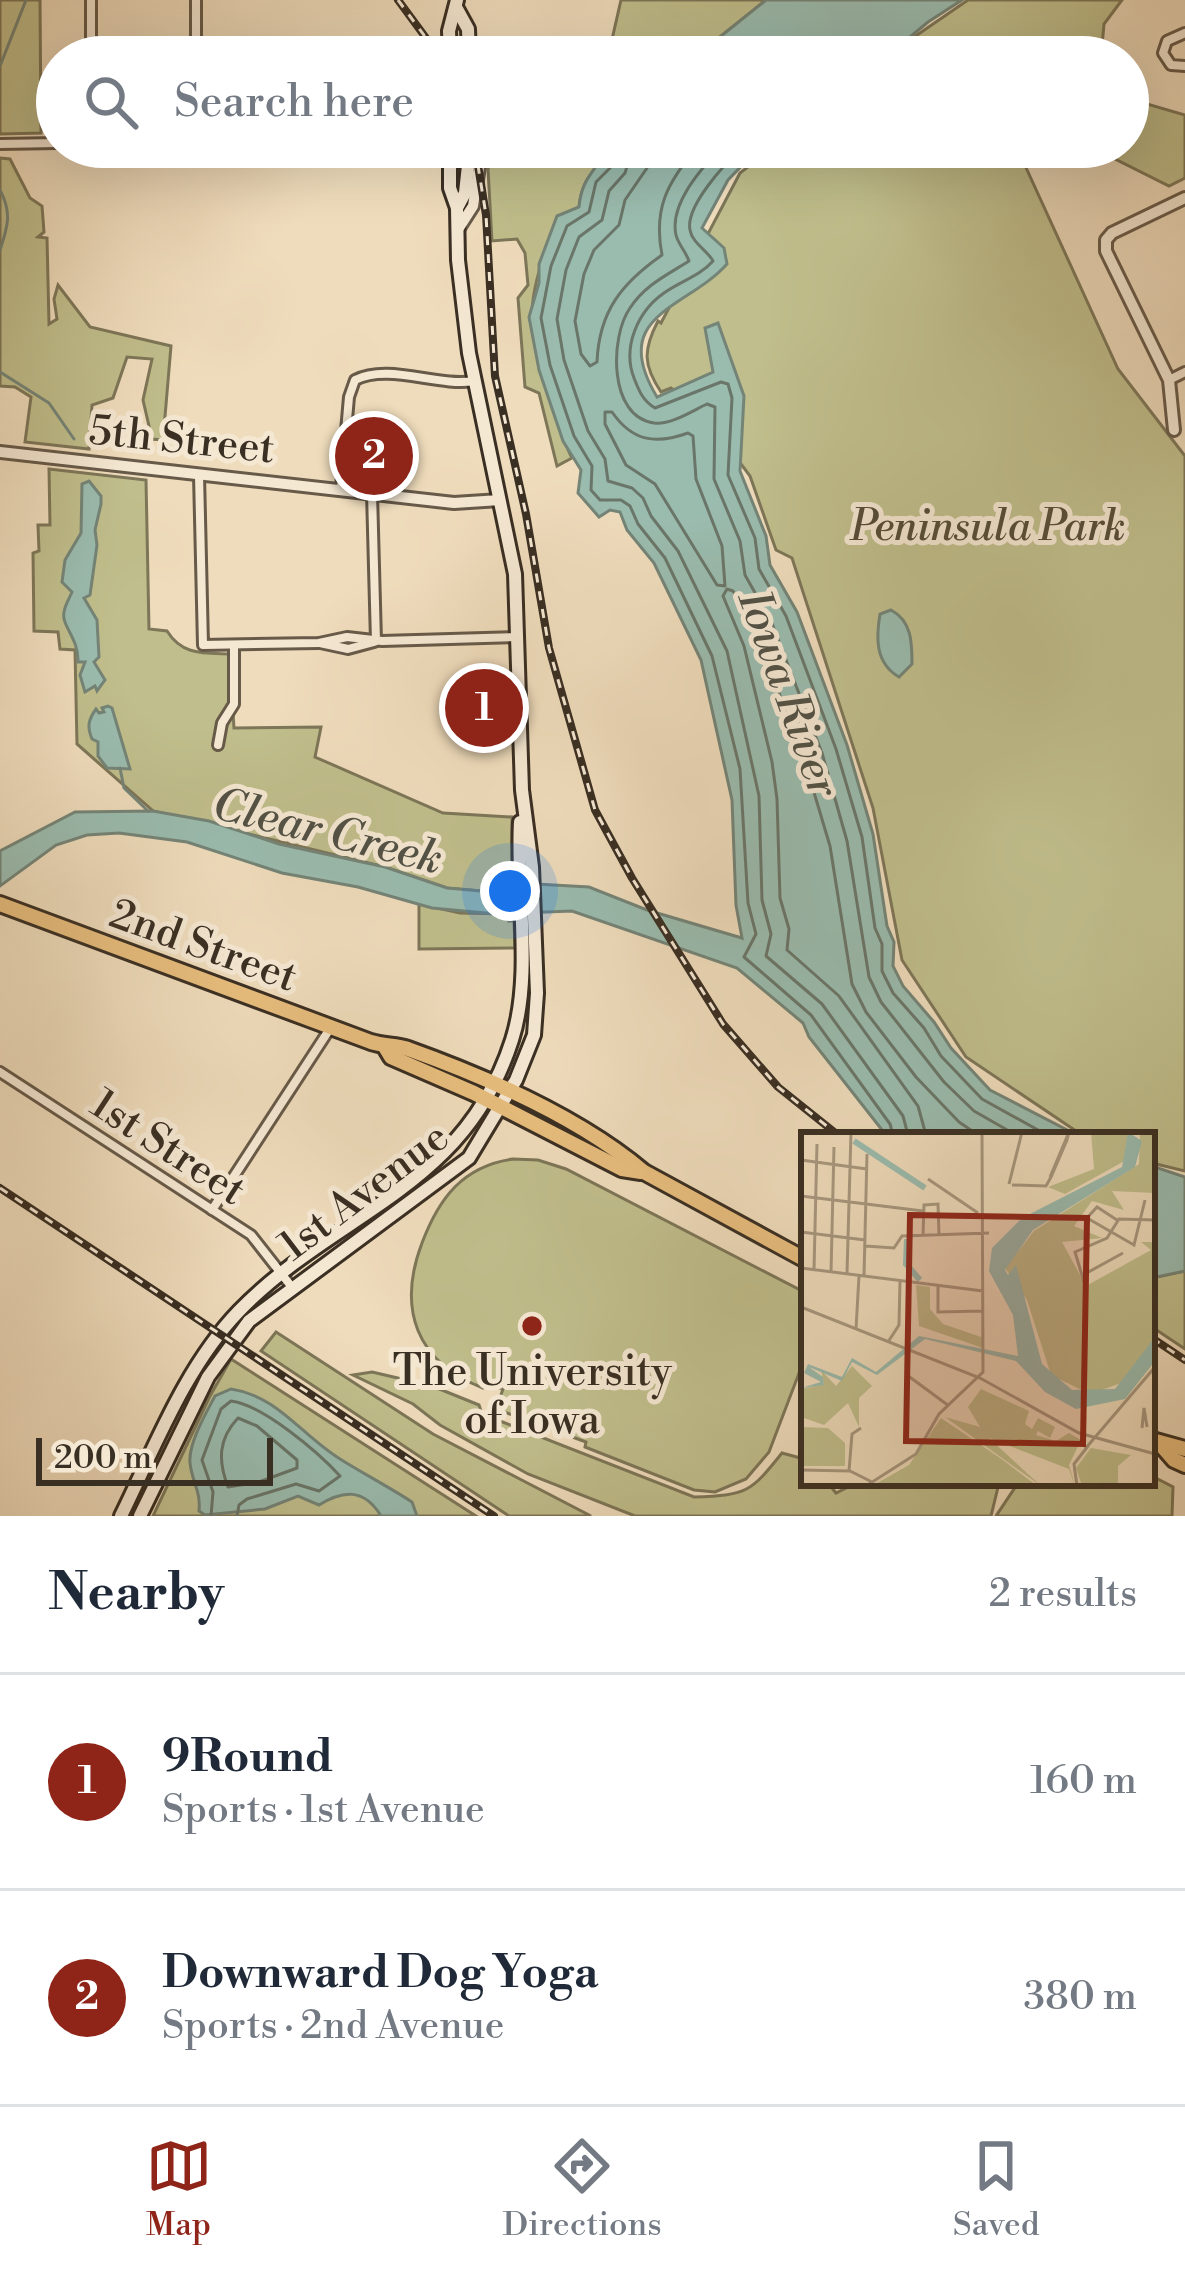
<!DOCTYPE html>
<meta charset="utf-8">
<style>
:root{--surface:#fff;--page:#f6f6f7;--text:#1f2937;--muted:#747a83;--line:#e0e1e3;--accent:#8f2418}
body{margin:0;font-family:"Libre Bodoni",serif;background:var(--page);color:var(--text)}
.scale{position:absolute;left:36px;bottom:30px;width:237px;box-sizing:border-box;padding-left:12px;border:6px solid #3a2f23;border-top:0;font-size:33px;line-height:42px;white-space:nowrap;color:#3a2f23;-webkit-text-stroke:9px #f5e8d3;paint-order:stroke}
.you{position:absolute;left:510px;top:891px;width:42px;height:42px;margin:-30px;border:9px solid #fff;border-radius:50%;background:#1a73e8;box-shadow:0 0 0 18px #1a73e833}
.badge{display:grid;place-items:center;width:78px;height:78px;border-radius:50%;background:var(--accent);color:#fff;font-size:39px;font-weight:700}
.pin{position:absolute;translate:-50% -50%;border:6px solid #fff;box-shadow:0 3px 12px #0006}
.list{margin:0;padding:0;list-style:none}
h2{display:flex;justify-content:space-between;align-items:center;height:156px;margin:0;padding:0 48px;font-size:51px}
h2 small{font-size:39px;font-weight:400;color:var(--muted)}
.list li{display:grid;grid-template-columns:78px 1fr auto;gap:36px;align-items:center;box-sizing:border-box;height:216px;padding:0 48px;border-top:3px solid var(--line)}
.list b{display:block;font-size:45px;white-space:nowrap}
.list p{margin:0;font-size:39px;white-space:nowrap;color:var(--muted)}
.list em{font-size:39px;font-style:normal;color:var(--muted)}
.icon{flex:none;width:66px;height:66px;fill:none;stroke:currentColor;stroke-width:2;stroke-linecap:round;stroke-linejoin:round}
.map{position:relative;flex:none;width:1185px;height:1516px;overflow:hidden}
.search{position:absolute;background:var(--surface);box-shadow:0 12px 48px #0002;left:36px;right:36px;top:36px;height:132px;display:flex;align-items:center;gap:30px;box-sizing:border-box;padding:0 42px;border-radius:66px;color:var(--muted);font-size:45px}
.sheet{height:588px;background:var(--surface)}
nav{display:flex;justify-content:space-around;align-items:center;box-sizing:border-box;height:168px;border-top:3px solid var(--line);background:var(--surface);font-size:33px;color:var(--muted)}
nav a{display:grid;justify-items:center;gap:6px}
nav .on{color:var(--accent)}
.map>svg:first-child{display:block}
</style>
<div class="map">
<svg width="1185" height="1516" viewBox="0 0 1185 1516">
<rect width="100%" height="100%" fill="#efdcbc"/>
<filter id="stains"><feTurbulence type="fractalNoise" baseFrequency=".00167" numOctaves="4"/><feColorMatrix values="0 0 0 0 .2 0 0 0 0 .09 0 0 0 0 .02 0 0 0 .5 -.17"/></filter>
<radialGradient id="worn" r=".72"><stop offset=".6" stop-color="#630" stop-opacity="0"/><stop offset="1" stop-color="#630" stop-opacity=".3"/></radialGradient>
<g fill="#c0be8c" stroke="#7d7658" stroke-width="3">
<polygon points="0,0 40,0 41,133 0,134"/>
<polygon points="621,0 766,0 695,57 608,57"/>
<polygon points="968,0 1122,0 1104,24 1101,57 885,57"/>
<polygon points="1128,89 1140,102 1185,115 1185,178 1169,186 1091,147 1128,147"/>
<path d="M 498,147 L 607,147 C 597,173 582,175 579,207 L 557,217 C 533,287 520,315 547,387 C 556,411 560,435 572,458 L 557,466 L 539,393 L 525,387 L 518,298 L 528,285 L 525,253 L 517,239 L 492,241 L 488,169 Z"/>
<path d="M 774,147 L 1050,147 L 1023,161 L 1118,369 L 1185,456 L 1185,1171 L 1152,1163 L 1152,1135 L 1082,1135 L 966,1057 L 902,960 L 873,808 L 792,558 L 776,550 L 750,476 L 704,414 L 671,388 L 661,392 C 643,365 643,350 658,321 L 661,323 L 740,173 Z"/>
<polygon points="0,158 10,159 30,198 42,206 44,232 38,237 47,238 49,324 57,319 54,299 58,285 90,327 171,346 163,440 152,439 143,400 152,359 127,357 113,398 92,405 89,449 25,442 31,397 15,387 0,386"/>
<path d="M 49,469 L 146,480 L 149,629 L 167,631 C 182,655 202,653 229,654 L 234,728 L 321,727 L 315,757 L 443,813 L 512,817 L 512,867 L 508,868 L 507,886 L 481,891 L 447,888 L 385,867 L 153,811 L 77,744 L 75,650 L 60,649 L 58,632 L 34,631 L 33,553 L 39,551 L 38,525 L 50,525 Z"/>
<polygon points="419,904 460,913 509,914 509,921 514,921 515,948 419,949"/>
<path d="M 513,1159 L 538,1160 L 566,1169 L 804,1292 L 804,1360 L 769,1452 L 746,1479 L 715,1492 L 694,1490 L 585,1447 L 586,1442 L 496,1409 L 503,1389 L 486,1383 L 483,1388 C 416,1362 397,1309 422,1243 C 439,1198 463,1166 513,1159 Z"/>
<polygon points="1185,1271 1185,1349 1152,1327 1152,1278"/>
<polygon points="276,1332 433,1434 591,1516 509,1516 261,1351"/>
<polygon points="231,1359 476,1516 153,1516 210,1396"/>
<path d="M 372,1372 L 432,1386 L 479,1405 L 482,1414 L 694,1497 C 747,1495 750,1493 782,1453 L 804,1459 L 804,1483 L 828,1483 L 836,1493 L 856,1483 L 947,1483 C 964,1490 980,1483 999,1483 L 991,1516 L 635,1516 L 528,1474 L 440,1425 L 413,1404 L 353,1375 Z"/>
<polygon points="1152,1476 1173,1487 1172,1516 996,1516 1018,1483 1152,1483"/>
</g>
<g fill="#9abcaf" stroke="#748477" stroke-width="3">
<polygon points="766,0 962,0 928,22 886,57 695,57"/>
<path d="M 607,147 L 760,147 L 728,180 L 702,228 L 724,248 L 727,264 C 687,309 607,314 657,397 L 713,372 L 705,328 L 718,323 L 744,396 L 740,471 L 766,536 L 770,565 L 797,612 L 847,745 L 873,834 L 887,926 L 894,942 L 893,966 L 903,986 L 934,1022 L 951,1048 L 990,1090 L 1077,1135 L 886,1135 L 809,1037 L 803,1023 L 737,968 L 572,911 L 496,914 L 432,908 L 358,887 L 282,873 L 187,842 L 119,833 L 87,835 L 56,845 L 0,886 L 0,851 L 75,812 L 153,811 L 209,821 L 279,844 L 385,867 L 447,888 L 481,891 L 536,884 L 589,887 L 647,910 L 742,938 L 736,905 L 732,800 L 701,660 L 654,563 L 627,530 L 620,512 L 610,510 L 599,517 L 578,493 L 581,470 L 563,441 L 539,370 L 529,317 L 539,283 L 539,264 L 557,216 L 579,207 C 582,175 597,172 607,147 Z"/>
<path d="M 89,481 L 101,496 L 101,504 L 95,530 L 97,545 L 90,595 L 84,598 L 97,620 L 99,657 L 94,662 L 105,680 L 97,691 L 95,686 L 85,692 L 80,675 L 85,662 L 78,662 C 79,638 61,626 64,612 C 65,605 69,599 72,592 L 62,582 L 65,560 L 81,533 L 82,484 Z"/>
<path d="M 891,610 C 912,621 912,643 912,664 L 899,677 C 875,663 876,638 880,614 Z"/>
<path d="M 108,706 L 112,708 L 130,769 L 107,768 L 98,756 L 98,742 L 92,739 C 87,727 88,720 96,709 L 99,713 L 104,712 L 102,708 Z"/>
<polygon points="1152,1166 1185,1177 1185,1271 1152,1278"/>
<path d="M 231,1389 C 278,1396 301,1435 340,1459 C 364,1474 389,1487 412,1502 L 417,1516 L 381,1516 C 364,1488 343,1490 319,1505 L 298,1496 L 265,1509 L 205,1515 L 199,1511 C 201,1491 192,1482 190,1463 C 188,1444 206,1413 215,1396 Z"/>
</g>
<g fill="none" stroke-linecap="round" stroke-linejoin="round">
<g stroke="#6a7669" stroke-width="3">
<polyline points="617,147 612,166 596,182 589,212 567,226 551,266 541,318 550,365 574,436 592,466 591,490 600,500 621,500 630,506 638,524 665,558 712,656 740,769 748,903 756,934 744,957 811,1015 890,1124 893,1135"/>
<polyline points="633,147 625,173 609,191 602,220 579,237 566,270 557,319 564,360 588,431 605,459 608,481 632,488 643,498 651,516 678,551 727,651 759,796 762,900 771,934 766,956 822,1004 903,1116 908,1135"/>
<path d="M 651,147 L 647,168 L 625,200 L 619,225 L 594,250 L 584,274 L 575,321 L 581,354 L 590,366 L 597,362 C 599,311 622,283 662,255 C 653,209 667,183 697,147"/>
<path d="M 721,147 C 702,168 669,204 676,235 C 678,244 686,252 689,261 C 667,275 645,285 630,308 C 610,336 608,417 654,423 C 671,425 692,411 707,404 L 715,407 L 714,479 L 740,541 L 745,575 L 771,621 L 822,753 L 847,841 L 869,977 L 881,1002 L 944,1082 L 974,1111 L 1016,1135"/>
<path d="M 742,147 C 726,163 685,206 690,230 C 692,243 708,251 713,261 C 700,276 681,281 664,293 C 638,311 622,347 634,378 C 639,391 643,401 655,408 L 721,382 L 728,384 L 732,398 L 728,475 L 755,538 L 759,569 L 786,616 L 836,749 L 862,837 L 875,928 L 882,944 L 882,971 L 893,993 L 924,1028 L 941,1056 L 982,1099 L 1047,1135"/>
<path d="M 605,412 L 612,412 C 632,441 655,445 688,433 L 693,436 L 696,479 L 722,546 L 725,586 L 717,585 L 655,484 L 626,465 L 605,424 Z"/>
<polyline points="926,1135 918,1106 839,996 787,950 789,929 780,898 777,799 772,762 744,646 723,596 727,589 733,591 754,627 804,759 830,846 852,984 866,1012 916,1077 959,1122 978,1135"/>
<path d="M 238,1418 L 257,1426 L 297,1460 L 297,1468 L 259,1482 L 228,1487 C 218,1461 218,1439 238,1418 Z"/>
<path d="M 211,1516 L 213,1492 L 202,1460 L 221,1409 L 231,1401 C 263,1405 318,1452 340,1476 L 319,1491 L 296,1484 L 247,1499 L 239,1505 L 237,1516"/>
</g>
<g stroke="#748477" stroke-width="3">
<polyline points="0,66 26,0"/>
<path d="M 0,190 C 12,213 8,226 0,250"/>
<polyline points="0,372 49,403 74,439"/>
<polyline points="120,768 124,788 148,811"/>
</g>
<defs>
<g id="minor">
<polyline points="91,0 91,57"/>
<polyline points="196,0 196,57"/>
<polyline points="1185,33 1167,41 1163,53 1171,65 1185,66"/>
<polyline points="0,144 57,143"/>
<polyline points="1169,380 1185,372"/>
<polyline points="199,475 203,645 319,643 347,637 382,641 518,637"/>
<path d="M 341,488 L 349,397 L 355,380 C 389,363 437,387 474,381"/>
<polyline points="372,493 376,641"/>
<polyline points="320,643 348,649 374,642"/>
<polyline points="218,745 222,723 234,704 234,645"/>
<polyline points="0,1072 251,1235 291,1286"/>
<polyline points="212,1210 331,1027"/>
</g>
<g id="tertiary">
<polyline points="457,231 473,206 482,147"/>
<polyline points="1174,430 1169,380 1106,251 1106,240 1112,233 1185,198"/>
<polyline points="0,452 454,503 500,500"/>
</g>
<g id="secondary">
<polyline points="457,9 468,29 469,57"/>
<polyline points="450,57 449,31 457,0"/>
<polyline points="457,208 465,193 470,147"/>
<path d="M 121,1516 C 155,1447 185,1367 239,1311 C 336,1211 464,1190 512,1040 C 533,975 516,890 520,822"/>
<polyline points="140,1516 208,1377 249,1321 469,1158 516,1080 534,1035 537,993 532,867 522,790 515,574 469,353 458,260 457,208 450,188 450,147"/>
</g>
<g id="primary">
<path d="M 0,904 L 371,1042 C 383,1046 396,1045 408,1049 C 486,1077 580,1118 644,1172 L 804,1259"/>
<polyline points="385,1047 391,1057 474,1093 622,1169 641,1172"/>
<polyline points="1152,1440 1185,1449"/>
<polyline points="1161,1445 1174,1460 1185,1465"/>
</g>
</defs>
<use href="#minor" stroke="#675a49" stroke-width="14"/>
<use href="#tertiary" stroke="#675a49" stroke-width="16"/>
<use href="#secondary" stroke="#3a2f23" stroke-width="18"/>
<use href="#primary" stroke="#3a2f23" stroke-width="20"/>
<use href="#minor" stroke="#f5e8d3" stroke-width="8"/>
<use href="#tertiary" stroke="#f5e8d3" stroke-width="10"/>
<use href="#secondary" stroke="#f5e8d3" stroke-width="12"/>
<use href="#primary" stroke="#e8be7e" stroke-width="14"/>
<defs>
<g id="rail">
<polyline points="398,0 440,57"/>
<polyline points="475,147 486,215 495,376 526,514 549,648 595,810 632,878 723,1024 778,1087 838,1135"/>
<polyline points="0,1188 494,1516"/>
<polyline points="1152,1338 1185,1360"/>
</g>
</defs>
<use href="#rail" stroke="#3a2f23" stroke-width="8"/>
<use href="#rail" stroke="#f5e8d3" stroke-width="3" stroke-dasharray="9" stroke-linecap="butt"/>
</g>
<circle fill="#8f2418" stroke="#f5e8d3" stroke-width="4.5" cx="532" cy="1326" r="12"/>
<g text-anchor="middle" stroke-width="10" stroke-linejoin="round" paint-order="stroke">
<g font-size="42" fill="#3a2f23" stroke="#f5e8d3">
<text transform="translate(182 438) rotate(6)" y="15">5th Street</text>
<text transform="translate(204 944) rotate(20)" y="15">2nd Street</text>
<text transform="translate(169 1146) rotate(33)" y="15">1st Street</text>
<text transform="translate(363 1190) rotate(-37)" y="15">1st Avenue</text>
</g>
<g font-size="42" font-style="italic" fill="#554c38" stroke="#f5e8d3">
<text x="988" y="540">Peninsula Park</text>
</g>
<g font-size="42" fill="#3a2f23" stroke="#f5e8d3">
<text x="532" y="1385">The University<tspan x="532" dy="48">of Iowa</tspan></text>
</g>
<g font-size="45" font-style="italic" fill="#525246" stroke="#f5e8d3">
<text transform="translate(790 693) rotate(70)" y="16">Iowa River</text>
<text transform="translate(328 830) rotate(14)" y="16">Clear Creek</text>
</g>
</g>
<g transform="translate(801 1132)">
<rect width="354" height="354" fill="#efdcbc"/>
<path d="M 290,0 L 327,0 L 327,27 L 264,62 L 247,55 L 293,37 ZM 339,0 L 354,0 L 354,61 L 311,59 L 323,78 L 291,69 L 273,94 L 301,106 L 261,110 L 285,154 L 350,118 L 340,110 L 352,110 L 354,92 L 354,205 L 323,250 L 289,262 L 250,243 L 226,168 L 204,136 L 233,99 L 338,32 ZM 115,153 L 129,155 L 129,177 L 142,192 L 183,206 L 182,216 L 118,194 ZM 51,234 L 71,254 L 58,266 L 58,295 L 47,271 L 23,293 L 0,285 L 0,257 L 23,252 L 20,238 L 35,254 ZM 180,257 L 228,279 L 224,292 L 231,297 L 237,286 L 254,295 L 249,306 L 237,299 L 235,303 L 255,309 L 268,301 L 280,308 L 268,333 L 274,354 L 268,337 L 188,306 L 240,354 L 144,285 L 179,295 L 167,275 ZM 140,286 L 202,328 L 236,354 L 71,354 L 108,333 ZM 0,295 L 27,296 L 44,311 L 44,334 L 0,334 ZM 290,316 L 330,323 L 317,334 L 317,354 L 280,351 L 275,336 Z" fill="#c0be8c"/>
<path d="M 327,0 L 341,9 L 334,35 L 232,98 L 204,138 L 207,143 L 215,133 L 241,232 L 271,258 L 314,257 L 354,205 L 354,229 L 324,267 L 275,277 L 244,260 L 215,229 L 124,207 L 76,243 L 51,230 L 41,249 L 8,235 L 22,245 L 23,253 L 0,256 L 20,250 L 3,241 L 7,232 L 41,245 L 51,226 L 75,240 L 118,204 L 217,224 L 212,183 L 188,139 L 191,116 L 221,86 L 321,35 Z" fill="#9abcaf"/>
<path fill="none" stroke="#9abcaf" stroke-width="6" d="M 53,9 L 124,56M 106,107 L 105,132 L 119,148"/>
<path fill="none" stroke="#a7977f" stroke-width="3" d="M 0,28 L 66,37M 127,47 L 177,81M 208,52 L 221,0M 211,53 L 245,54 L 250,45 L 266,8 L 268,0 L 249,45M 0,64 L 122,79M 316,88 L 296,75 L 286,86 L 333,113 L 344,68M 0,100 L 64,108M 122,104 L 123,73 L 137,72 L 138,103M 64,114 L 93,116 L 101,104 L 188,101M 0,136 L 182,159M 13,138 L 16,12M 30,140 L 33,15M 46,142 L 50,0M 282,143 L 322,121M 63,144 L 66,22M 283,150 L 274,120 L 306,106 L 318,87 L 354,88M 137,154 L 137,180 L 182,179M 0,175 L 179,246 L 278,301 L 354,322M 55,197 L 58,144M 87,210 L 98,193 L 99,149M 106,243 L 148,274M 341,296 L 343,276 L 346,295M 284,317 L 354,235M 0,338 L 49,339 L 71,350M 48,339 L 51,302 L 60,296M 65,354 L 115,322 L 138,282 L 182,240 L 181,0M 276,354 L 273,332 L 287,314"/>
<path fill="#8f2418" fill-opacity="0.15" stroke="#8f2418" stroke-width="6" d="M 109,83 L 286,86 L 282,312 L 105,309 Z"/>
<rect width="354" height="354" fill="none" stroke="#3a2f23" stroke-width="6"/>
</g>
<rect width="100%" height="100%" filter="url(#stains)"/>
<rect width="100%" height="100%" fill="url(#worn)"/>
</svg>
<div class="scale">200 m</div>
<div class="you"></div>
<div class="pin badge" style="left:484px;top:708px">1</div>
<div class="pin badge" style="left:374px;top:456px">2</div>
<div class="search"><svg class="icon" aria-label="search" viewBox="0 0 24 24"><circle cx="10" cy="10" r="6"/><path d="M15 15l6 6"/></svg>Search here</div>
</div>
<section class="sheet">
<h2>Nearby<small>2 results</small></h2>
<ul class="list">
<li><span class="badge">1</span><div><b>9Round</b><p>Sports · 1st Avenue</p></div><em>160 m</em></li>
<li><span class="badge">2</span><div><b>Downward Dog Yoga</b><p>Sports · 2nd Avenue</p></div><em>380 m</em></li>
</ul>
</section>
<nav>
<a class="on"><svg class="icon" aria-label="map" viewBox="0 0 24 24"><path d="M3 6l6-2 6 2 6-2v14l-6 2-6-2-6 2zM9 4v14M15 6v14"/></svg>Map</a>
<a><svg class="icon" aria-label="directions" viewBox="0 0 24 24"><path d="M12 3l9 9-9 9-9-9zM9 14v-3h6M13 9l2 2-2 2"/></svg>Directions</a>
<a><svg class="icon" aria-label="saved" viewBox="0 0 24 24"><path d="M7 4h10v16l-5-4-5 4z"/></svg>Saved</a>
</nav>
